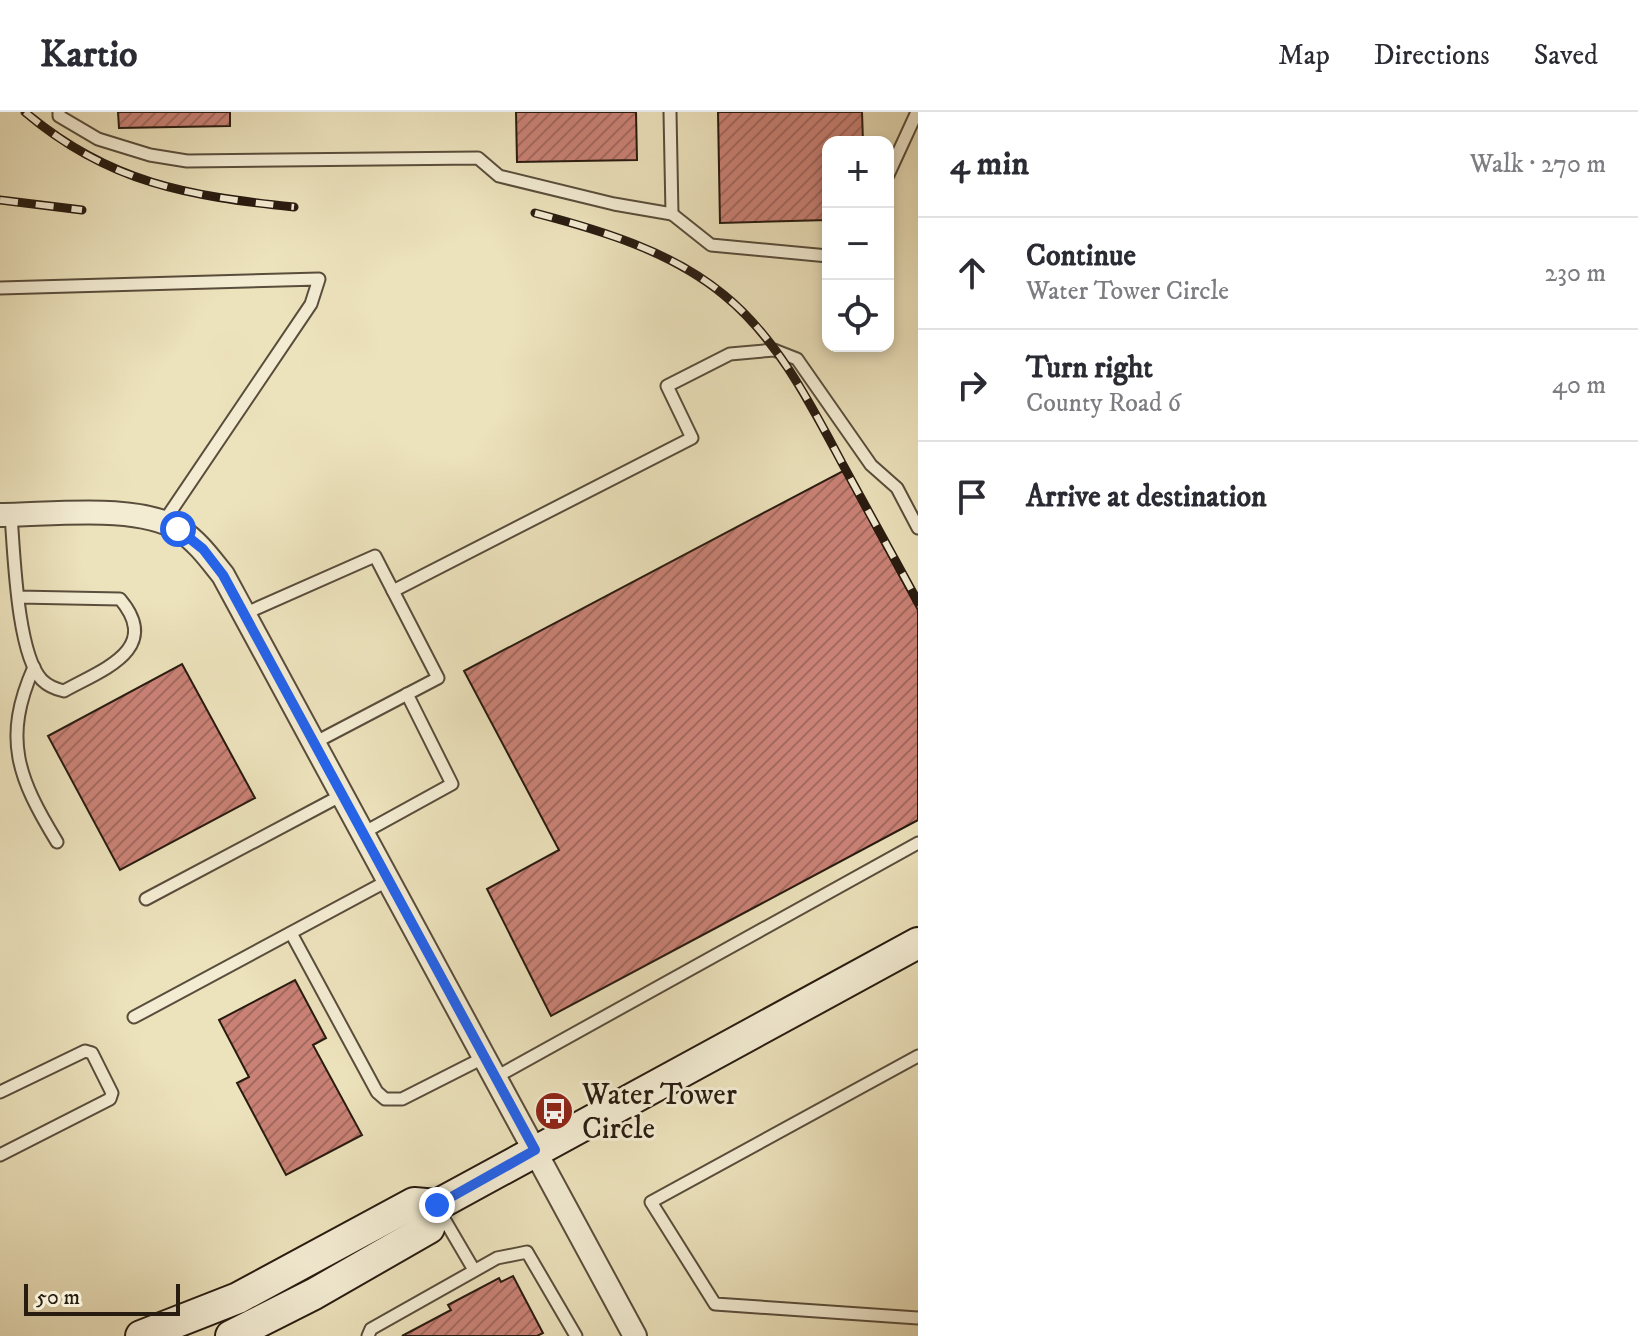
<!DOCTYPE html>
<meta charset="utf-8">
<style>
:root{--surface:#fff;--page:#f2f2f3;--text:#2b2b33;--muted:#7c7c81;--line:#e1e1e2}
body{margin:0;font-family:"IM FELL DW Pica",serif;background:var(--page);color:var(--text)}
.controls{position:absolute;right:24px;top:24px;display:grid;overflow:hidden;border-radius:16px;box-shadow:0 4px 12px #0003}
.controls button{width:72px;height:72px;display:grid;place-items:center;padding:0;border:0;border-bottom:2px solid var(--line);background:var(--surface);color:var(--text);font:40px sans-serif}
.scale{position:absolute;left:24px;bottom:20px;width:156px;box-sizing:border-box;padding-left:8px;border:4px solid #281b10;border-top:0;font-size:22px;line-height:28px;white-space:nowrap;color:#281b10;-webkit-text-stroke:6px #f3ecd3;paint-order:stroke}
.stop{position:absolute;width:24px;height:24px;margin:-18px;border:6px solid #2563eb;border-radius:50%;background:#fff}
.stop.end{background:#2563eb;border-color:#fff;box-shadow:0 2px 8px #0008}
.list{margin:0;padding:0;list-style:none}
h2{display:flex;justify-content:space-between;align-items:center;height:104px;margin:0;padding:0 32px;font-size:34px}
h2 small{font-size:26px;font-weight:400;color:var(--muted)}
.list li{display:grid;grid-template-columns:52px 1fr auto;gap:24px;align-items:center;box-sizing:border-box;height:112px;padding:0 32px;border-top:2px solid var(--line)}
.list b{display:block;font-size:30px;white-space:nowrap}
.list p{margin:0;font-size:26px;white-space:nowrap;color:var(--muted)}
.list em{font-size:26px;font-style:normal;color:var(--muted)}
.icon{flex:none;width:44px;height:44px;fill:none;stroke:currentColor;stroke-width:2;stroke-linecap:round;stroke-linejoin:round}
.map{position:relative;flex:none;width:918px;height:1224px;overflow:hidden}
header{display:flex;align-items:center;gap:48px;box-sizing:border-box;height:112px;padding:0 40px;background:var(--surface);border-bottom:2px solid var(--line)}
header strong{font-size:38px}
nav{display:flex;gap:44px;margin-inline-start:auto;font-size:28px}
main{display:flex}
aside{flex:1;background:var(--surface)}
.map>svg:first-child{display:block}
</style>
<header>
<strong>Kartio</strong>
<nav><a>Map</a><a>Directions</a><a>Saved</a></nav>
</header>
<main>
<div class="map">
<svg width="918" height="1224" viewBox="0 0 918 1224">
<defs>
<pattern id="building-hatch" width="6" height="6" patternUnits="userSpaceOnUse" patternTransform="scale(2)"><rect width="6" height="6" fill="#ca8276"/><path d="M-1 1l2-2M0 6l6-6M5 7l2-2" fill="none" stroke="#a46a5f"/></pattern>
</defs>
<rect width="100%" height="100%" fill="#ece2bc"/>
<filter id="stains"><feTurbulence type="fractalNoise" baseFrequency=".0025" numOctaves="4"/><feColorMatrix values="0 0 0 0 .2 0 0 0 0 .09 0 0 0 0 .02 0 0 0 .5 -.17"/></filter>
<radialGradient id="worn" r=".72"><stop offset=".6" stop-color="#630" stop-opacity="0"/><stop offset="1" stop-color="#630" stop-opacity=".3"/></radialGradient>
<g fill="url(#building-hatch)" stroke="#281b10" stroke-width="2">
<polygon points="118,0 230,0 230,14 119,16"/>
<polygon points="516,0 636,0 637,48 517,50"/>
<polygon points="718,0 862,0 863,30 828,30 828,108 720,111"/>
<polygon points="843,359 918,498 918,708 551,904 487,777 559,738 464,559"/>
<polygon points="182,552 255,686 120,758 48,624"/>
<polygon points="295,868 326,926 313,933 362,1023 286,1063 237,971 249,965 219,908"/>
<polygon points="513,1164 543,1221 537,1224 402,1224 451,1198 448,1193 499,1166 501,1170"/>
</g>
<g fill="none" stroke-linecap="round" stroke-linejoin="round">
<defs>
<g id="service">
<polyline points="59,0 59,4 98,27 150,43 187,49 478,46 499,64 614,92 672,102 670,0"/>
<polyline points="888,63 917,0"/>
<polyline points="672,102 711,133 828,144"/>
<polyline points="0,176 319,167 311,192 163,411"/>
<path d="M 11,403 C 14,441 17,542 42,568 C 48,574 55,577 64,579 C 101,558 163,538 120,487 L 18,485"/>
<polyline points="393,479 692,326 667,274 730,242 774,238 797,247 871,353 897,376 918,416"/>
<polyline points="244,502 375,444 438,566 314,631"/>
<path d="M 34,555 C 2,627 18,666 57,730"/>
<polyline points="363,721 452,672 407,582"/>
<polyline points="146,787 342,683"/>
<polyline points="291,821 377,980 385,987 402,987 485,945"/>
<polyline points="134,905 389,768"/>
<polyline points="918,944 651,1090 715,1192 918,1206"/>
<polyline points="496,965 918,731"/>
<polyline points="0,980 85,939 92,941 112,981 110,987 0,1043"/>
<polyline points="440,1100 474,1158"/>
<polyline points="368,1224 371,1217 497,1146 527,1140 576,1224"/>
</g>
<path id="minor" d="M 0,403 C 50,403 138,391 180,418 C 198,430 210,447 223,463 L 635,1224"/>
<g id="secondary">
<polyline points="141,1224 238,1186 414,1091 437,1093 918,831"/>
<polyline points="231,1224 314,1182 429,1116 437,1093"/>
</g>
</defs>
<use href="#service" stroke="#594d3b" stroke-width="15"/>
<use href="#minor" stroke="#594d3b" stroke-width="26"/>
<use href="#secondary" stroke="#281b10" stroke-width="34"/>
<use href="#service" stroke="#f3ecd3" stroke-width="11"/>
<use href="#minor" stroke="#f3ecd3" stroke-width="22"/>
<use href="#secondary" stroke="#f3ecd3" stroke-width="30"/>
<defs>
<g id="rail">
<path d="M 25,0 C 109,71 188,84 294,95"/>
<polyline points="0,88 82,98"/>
<path d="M 535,101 C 600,118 671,139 724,183 C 777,226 810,291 842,351 C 867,397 893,444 918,490"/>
</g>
</defs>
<use href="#rail" stroke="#281b10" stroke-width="9"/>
<use href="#rail" stroke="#f3ecd3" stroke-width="6" stroke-dasharray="18" stroke-linecap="butt"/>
</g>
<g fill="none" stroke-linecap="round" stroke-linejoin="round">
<polyline stroke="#2563eb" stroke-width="10" points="178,417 203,437 223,463 535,1038 437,1093"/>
</g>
<defs>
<symbol id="bus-disc" viewBox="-11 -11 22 22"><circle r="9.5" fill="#8f2418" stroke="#f3ecd3"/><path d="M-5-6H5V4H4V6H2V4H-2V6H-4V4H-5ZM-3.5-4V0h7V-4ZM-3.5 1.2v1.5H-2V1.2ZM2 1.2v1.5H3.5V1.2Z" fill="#fff"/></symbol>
</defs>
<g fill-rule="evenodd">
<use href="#bus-disc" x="532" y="977" width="44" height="44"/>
</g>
<g text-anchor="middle" stroke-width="6" stroke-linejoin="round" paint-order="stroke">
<g font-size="30" fill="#281b10" stroke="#f3ecd3" text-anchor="start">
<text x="582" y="992">Water Tower<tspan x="582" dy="34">Circle</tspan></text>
</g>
</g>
<rect width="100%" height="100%" filter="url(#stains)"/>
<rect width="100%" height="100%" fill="url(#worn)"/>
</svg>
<div class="controls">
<button>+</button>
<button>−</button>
<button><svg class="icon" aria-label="locate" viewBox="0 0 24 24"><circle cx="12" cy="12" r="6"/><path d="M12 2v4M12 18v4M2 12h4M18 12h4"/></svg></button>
</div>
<div class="scale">50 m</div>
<div class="stop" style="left:178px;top:417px"></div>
<div class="stop end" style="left:437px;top:1093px"></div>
</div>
<aside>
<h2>4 min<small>Walk · 270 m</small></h2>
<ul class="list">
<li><svg class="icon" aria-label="ahead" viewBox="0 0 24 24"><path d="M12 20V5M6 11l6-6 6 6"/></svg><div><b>Continue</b><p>Water Tower Circle</p></div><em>230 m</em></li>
<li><svg class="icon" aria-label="right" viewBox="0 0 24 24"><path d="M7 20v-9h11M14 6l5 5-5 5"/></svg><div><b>Turn right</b><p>County Road 6</p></div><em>40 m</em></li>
<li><svg class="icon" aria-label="arrive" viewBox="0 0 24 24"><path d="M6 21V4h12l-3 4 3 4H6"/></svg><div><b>Arrive at destination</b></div></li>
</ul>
</aside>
</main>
